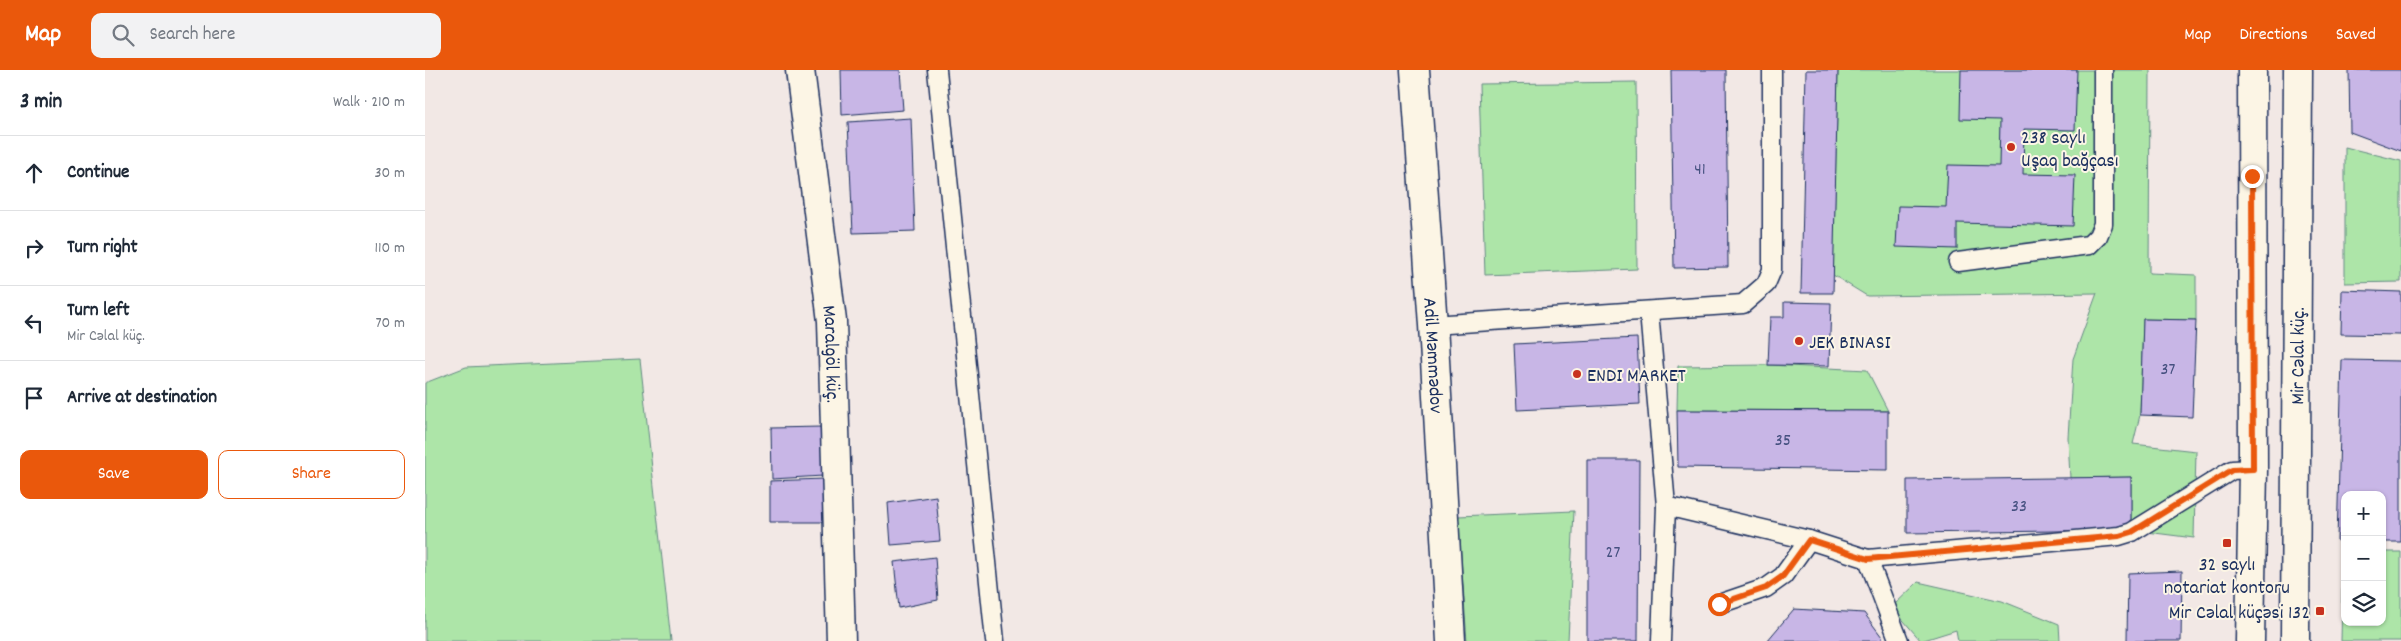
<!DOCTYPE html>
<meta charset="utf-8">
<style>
:root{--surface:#fff;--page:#f2f2f3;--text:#1f2937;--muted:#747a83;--line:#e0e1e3;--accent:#ea580c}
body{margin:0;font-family:Dekko,sans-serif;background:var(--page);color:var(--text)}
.controls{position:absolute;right:15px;bottom:15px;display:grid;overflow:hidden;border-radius:10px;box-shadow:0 1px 4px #0004}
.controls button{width:45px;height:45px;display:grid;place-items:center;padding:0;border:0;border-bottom:1px solid var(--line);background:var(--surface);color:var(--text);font:25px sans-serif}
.stop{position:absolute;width:15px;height:15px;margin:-11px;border:4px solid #ea580c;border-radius:50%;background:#fff}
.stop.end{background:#ea580c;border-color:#fff;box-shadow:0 1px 5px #0008}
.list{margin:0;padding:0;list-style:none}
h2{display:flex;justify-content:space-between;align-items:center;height:65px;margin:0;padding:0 20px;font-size:21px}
h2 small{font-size:16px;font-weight:400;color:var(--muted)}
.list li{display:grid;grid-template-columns:32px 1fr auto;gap:15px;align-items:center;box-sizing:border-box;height:75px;padding:0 20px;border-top:1px solid var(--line)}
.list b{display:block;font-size:19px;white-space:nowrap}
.list p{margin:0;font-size:16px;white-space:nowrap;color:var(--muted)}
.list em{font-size:16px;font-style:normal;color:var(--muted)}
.actions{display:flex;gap:10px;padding:15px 20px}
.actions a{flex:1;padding:11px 0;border:1px solid var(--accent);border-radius:10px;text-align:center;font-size:18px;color:var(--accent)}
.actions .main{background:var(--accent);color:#fff}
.icon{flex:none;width:28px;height:28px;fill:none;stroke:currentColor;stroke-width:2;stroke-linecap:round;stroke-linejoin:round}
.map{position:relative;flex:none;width:1976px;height:571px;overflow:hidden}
header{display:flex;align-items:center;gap:30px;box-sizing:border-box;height:70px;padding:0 25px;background:var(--accent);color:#fff}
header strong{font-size:24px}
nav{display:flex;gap:28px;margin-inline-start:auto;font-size:18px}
.search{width:350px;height:45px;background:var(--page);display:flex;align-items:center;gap:12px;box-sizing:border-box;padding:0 18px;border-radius:10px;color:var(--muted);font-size:19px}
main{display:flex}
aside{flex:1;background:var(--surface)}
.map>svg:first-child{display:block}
</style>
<header>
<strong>Map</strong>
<div class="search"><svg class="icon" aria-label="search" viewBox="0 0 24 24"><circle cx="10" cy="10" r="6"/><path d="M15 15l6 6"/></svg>Search here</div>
<nav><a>Map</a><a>Directions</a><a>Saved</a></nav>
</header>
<main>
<aside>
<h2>3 min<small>Walk · 210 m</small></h2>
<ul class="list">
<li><svg class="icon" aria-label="ahead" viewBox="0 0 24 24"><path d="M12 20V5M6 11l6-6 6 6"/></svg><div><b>Continue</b></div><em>30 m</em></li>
<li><svg class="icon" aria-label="right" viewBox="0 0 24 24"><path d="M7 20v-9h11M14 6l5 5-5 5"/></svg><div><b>Turn right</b></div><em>110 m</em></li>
<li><svg class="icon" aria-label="left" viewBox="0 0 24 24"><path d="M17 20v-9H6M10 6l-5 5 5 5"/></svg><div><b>Turn left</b><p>Mir Cəlal küç.</p></div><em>70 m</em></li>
<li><svg class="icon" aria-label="arrive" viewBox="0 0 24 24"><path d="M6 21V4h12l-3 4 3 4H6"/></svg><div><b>Arrive at destination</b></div></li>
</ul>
<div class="actions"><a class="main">Save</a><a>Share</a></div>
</aside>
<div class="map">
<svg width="1976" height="571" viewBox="0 0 1976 571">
<rect width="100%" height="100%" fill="#f2e8e5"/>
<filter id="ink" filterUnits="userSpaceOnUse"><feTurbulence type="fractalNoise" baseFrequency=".02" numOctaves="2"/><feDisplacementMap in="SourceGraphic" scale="10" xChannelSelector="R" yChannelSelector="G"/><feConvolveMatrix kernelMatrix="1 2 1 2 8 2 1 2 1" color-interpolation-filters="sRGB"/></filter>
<g filter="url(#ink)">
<g fill="#ade5a8" stroke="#648a83">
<polygon points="1413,0 1725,0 1724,203 1771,205 1771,250 1718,249 1715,345 1708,374 1771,381 1769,468 1706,460 1706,407 1645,408 1643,367 1648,289 1672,223 1442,226 1408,205"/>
<polygon points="1211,12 1212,199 1060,205 1054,14"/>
<polygon points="1920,77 1976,91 1976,212 1920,213"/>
<polygon points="215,289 246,571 0,571 0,313 41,297"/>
<polygon points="1343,295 1442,300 1463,341 1252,340 1253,296"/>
<polygon points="1149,441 1143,571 1042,571 1033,446"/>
<polygon points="1918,482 1920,552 1957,552 1957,482 1976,482 1976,571 1916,571"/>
<polygon points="1493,512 1577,531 1634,554 1635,571 1533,571 1531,560 1496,571 1467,537"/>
</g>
<g fill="#c8b6e6" stroke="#1b2f5e">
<polygon points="416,0 475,0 478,40 417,45"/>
<polygon points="1246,0 1301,0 1303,197 1249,198"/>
<polygon points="1381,0 1413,0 1408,223 1376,223"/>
<polygon points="1536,0 1652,0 1650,60 1599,59 1598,104 1650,105 1648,156 1532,153 1532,179 1471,177 1473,136 1521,137 1523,95 1574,96 1575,50 1535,49"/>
<polygon points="1924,0 1976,0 1976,81 1925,62"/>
<polygon points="486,48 490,161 428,163 423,52"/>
<polygon points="1917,220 1976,222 1976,265 1916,264"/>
<polygon points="1359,232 1406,233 1404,296 1343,295 1345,247 1359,247"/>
<polygon points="1718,249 1771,250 1767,347 1715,345"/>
<polygon points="1212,268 1215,334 1092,340 1089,274"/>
<polygon points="1917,290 1976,291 1976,472 1957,472 1957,425 1920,425 1920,471 1912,471"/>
<polygon points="1252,340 1463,341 1463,400 1253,397"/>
<polygon points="396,357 398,406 347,409 346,358"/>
<polygon points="1162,390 1214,390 1213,571 1162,571"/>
<polygon points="1706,407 1706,460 1482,463 1482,410"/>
<polygon points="398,409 399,452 345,452 345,411"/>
<polygon points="511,426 515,471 466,475 463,433"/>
<polygon points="510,487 513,530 474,538 469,492"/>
<polygon points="1757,501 1756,571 1702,571 1703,503"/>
<polygon points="1369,539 1439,543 1457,567 1457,571 1342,571"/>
</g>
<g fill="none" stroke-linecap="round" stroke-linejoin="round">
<defs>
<g id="lane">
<polyline points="512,0 570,571"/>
<polyline points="1533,192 1664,175 1673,166 1678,154 1678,0"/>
<polyline points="1224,242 1241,436 1236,571"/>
<polyline points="1008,255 1318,234 1341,214 1347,200 1347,0"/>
<polyline points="1241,436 1384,470 1443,489 1474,571"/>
<polyline points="1443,489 1694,466 1707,462 1807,400 1828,399"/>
<polyline points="1294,534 1341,518 1358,506 1384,470"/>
</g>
<g id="street">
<path id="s1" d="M 375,0 L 407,251 L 416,571"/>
<path id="s2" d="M 990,0 L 1008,255 L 1026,571"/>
</g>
<g id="secondary">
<polyline points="1825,571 1828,399 1827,0"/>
<path id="s3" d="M 1870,571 L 1873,0"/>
</g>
</defs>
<use href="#lane" stroke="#1b2f5e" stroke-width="21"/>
<use href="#street" stroke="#1b2f5e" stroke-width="31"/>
<use href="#secondary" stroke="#1b2f5e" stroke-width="31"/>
<use href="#lane" stroke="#fcf5e5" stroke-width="18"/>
<use href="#street" stroke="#fcf5e5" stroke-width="28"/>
<use href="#secondary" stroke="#fcf5e5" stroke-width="28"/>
</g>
</g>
<g fill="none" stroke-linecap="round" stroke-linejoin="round" filter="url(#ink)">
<polyline stroke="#ea580c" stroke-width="6" points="1294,534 1341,518 1358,506 1384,470 1443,489 1694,466 1707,462 1807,400 1828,399 1827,106"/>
</g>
<g fill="#c8321e" stroke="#fcf5e5" stroke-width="2">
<circle cx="1586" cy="77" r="5"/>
<circle cx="1374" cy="271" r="5"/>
<circle cx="1152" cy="304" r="5"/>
<rect x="1797" y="468" width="10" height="10" rx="2.5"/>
<rect x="1890" y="536" width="10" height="10" rx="2.5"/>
</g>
<g text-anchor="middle" stroke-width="4" stroke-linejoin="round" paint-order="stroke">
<g font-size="18" fill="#465180">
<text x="1275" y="104">41</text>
<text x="1743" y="304">37</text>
<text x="1358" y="375">35</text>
<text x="1594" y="441">33</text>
<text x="1188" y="487">27</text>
</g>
<g font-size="20" fill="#1b2f5e" stroke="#fcf5e5" text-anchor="start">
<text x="1596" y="73">238 saylı<tspan x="1596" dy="23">Uşaq bağçası</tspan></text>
<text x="1384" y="278">JEK BINASI</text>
<text x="1162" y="311">ENDI MARKET</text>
<text x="1802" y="500" text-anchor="middle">32 saylı<tspan x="1802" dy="23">notariat kontoru</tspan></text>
<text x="1885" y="548" text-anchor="end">Mir Cəlal küçəsi 132</text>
</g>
<g font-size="20" fill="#1b2f5e" stroke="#fcf5e5">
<text dy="7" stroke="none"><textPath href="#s1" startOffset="286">Maralgöl küç.</textPath></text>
<text dy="7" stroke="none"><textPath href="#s2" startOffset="286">Adil Məmmədov</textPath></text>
<text dy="7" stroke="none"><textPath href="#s3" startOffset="285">Mir Cəlal küç.</textPath></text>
</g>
</g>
</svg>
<div class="controls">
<button>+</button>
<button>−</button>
<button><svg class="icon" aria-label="layers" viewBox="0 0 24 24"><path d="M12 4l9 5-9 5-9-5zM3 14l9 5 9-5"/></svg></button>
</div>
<div class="stop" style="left:1294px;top:534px"></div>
<div class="stop end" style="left:1827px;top:106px"></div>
</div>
</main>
